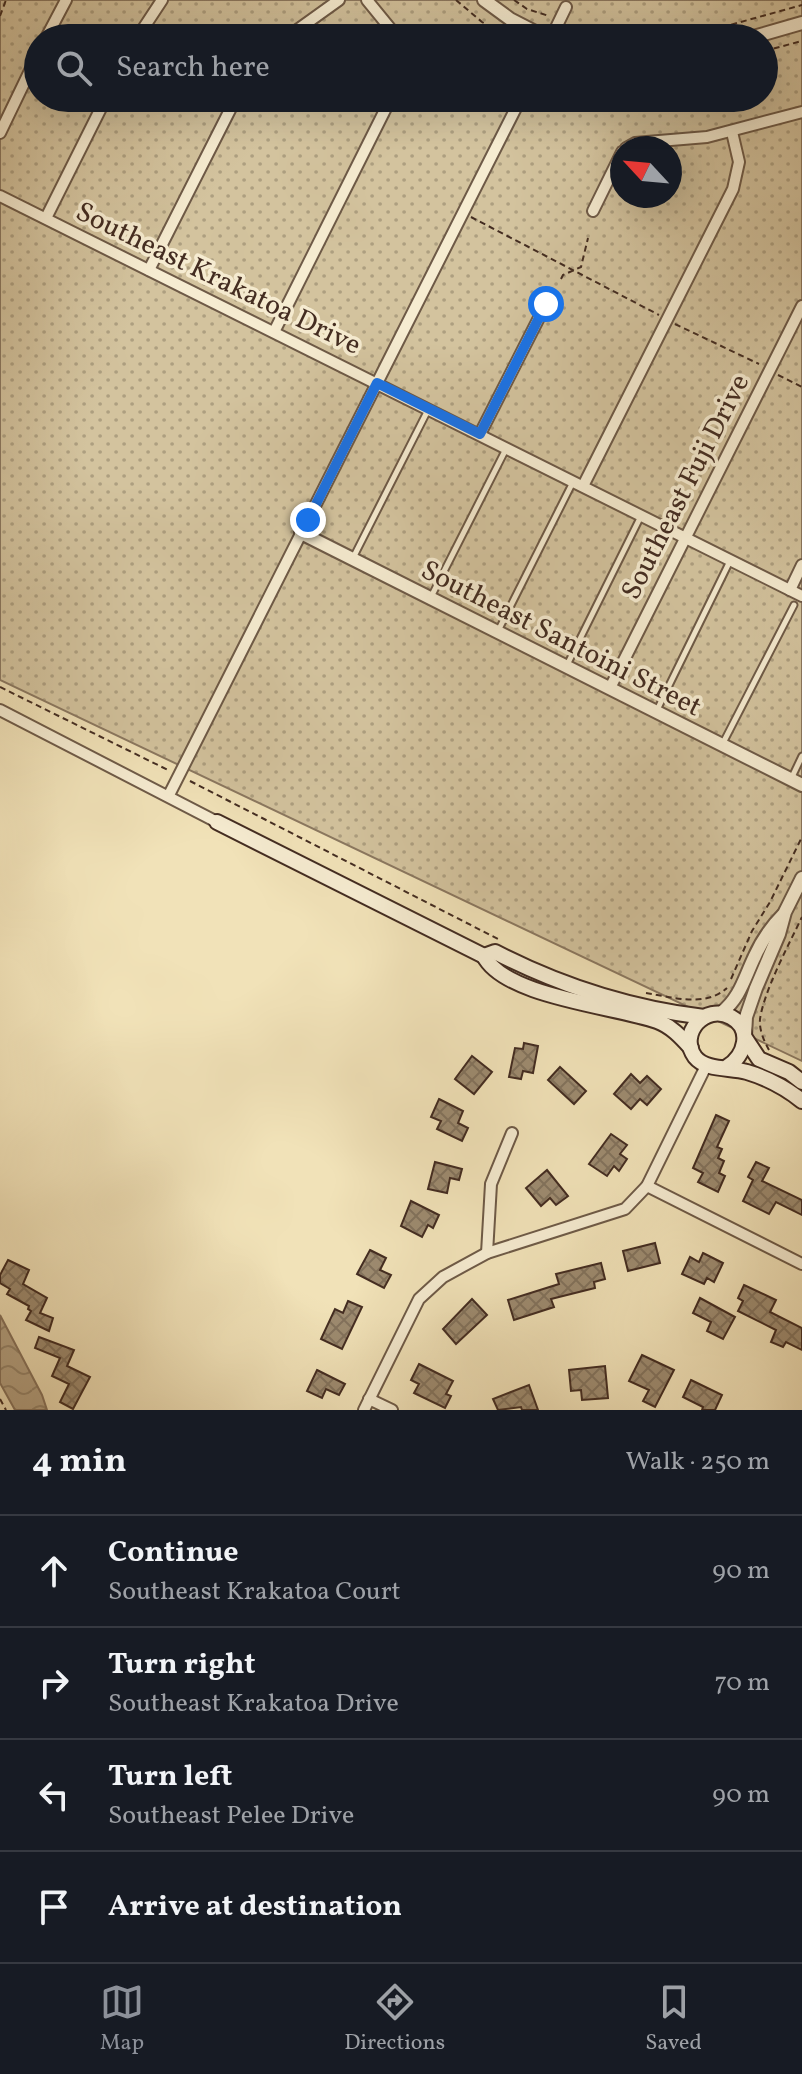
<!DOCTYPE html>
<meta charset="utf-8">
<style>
:root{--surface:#171b24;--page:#242831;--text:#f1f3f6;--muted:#9ea1a6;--line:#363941;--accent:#8c9099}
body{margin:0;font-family:Vollkorn,serif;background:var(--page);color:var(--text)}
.compass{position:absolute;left:610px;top:136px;width:72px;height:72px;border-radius:50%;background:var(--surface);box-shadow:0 8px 32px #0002;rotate:296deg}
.stop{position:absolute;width:24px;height:24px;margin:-18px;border:6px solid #1a73e8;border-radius:50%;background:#fff}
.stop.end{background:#1a73e8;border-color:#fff;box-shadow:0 2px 8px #0008}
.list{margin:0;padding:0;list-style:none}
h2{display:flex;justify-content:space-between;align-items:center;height:104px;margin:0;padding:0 32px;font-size:34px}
h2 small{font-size:26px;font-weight:400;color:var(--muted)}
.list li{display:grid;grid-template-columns:52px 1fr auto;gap:24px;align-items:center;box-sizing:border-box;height:112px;padding:0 32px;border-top:2px solid var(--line)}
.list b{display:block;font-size:30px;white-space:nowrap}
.list p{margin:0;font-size:26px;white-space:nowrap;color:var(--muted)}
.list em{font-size:26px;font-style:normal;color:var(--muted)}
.icon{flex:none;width:44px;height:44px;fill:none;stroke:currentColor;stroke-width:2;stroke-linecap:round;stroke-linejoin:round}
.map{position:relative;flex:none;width:802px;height:1410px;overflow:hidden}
.search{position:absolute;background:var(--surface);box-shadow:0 8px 32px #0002;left:24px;right:24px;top:24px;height:88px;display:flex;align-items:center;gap:20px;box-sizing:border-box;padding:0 28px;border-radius:44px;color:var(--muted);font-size:30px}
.sheet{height:552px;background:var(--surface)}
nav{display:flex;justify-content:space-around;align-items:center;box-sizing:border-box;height:112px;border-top:2px solid var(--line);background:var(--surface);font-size:22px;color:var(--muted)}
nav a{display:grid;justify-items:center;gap:4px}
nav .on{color:var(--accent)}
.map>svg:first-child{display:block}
</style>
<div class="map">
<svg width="802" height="1410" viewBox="0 0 802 1410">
<defs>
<pattern id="grass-dots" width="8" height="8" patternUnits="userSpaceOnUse" patternTransform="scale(2)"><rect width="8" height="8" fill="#d3c39e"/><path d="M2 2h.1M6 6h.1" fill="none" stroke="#ad9f80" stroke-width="1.8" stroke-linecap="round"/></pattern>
<pattern id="water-waves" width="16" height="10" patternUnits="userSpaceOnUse" patternTransform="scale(2)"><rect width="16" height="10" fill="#b6a485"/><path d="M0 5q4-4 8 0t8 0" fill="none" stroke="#96866c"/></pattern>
<pattern id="building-cross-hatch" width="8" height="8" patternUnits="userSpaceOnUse" patternTransform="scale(2)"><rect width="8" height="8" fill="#9d8b70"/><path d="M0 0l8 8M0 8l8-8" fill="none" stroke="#82725c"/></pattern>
</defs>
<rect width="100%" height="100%" fill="#f1e2b8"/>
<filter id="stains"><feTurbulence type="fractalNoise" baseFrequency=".0025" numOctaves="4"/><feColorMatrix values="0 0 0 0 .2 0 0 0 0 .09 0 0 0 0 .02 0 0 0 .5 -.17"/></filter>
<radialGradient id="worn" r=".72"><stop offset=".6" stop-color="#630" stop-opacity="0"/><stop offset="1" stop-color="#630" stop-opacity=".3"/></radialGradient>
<path fill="url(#grass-dots)" stroke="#8b7860" stroke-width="2" fill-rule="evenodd" d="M 0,0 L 802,0 L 802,1061 L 0,680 ZM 38,38 L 764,38 L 764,98 L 38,98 ZM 622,148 L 670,148 L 670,196 L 622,196 Z"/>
<polygon fill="url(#water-waves)" stroke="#88745d" stroke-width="2" points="0,1315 42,1395 47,1410 15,1410 0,1383"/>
<g fill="url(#building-cross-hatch)" stroke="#432c21" stroke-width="2">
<polygon points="524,1043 538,1046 533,1073 523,1071 521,1079 509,1077 515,1048 523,1049"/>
<polygon points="472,1056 492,1072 474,1094 455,1079"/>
<polygon points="560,1067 586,1091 574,1104 548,1080"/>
<polygon points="631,1074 640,1083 647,1076 661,1089 647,1105 640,1099 631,1109 614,1094"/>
<polygon points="439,1099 463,1111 458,1123 468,1128 462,1141 437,1129 441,1121 431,1117"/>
<polygon points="716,1115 729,1121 717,1147 722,1149 718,1158 724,1161 719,1173 725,1176 718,1192 698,1182 703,1173 693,1168"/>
<polygon points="611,1134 627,1145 620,1154 627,1159 619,1171 614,1166 607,1176 589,1164"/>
<polygon points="435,1162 462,1169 459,1180 450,1178 447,1193 428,1189"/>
<polygon points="756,1162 769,1168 762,1181 802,1200 802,1215 776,1202 769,1214 743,1201 753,1180 748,1177"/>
<polygon points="547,1170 568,1196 556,1205 550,1198 541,1206 526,1188"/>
<polygon points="411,1201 439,1215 433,1228 428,1225 422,1237 401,1226"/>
<polygon points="655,1243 660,1263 628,1271 623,1251"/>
<polygon points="370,1250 386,1258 380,1270 391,1275 384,1288 357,1274"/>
<polygon points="703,1253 723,1263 714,1282 707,1278 704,1284 682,1274 690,1257 699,1262"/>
<polygon points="8,1260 29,1270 23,1284 47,1298 40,1313 53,1318 49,1331 26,1320 31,1311 28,1309 29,1306 7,1294 10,1289 0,1283 0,1275"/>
<polygon points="601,1263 605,1279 594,1282 595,1288 551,1299 554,1307 514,1320 508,1300 559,1284 556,1274"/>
<polygon points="744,1285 776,1300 770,1312 802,1328 802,1350 786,1342 783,1347 771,1342 776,1330 738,1311 743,1301 738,1298"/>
<polygon points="700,1298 735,1317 723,1339 707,1331 711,1322 693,1313"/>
<polygon points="472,1299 487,1315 456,1344 443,1329"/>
<polygon points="348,1301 362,1307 342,1349 321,1339 335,1309 343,1313"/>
<polygon points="39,1337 74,1350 67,1366 90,1377 73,1409 60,1402 69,1384 52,1376 60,1358 35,1348"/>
<polygon points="642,1355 674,1370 655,1407 643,1401 649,1390 629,1381"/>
<polygon points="419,1364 453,1381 446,1394 451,1396 445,1408 414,1393 419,1384 411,1380"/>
<polygon points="605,1366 608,1398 582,1400 581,1390 571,1391 569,1370"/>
<polygon points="317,1370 345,1384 339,1395 326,1389 322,1398 307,1391"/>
<polygon points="691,1380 722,1395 715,1410 702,1410 703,1407 683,1397"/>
<polygon points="529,1385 538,1410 522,1410 521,1407 498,1410 493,1399"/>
</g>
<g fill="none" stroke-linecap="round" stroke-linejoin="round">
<defs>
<g id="service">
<polyline points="353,558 428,410"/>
<polyline points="431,597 506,449"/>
<polyline points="498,631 573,482"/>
<polyline points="567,665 641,516"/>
<polyline points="657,710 730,561"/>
<polyline points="723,743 794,605"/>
<polyline points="792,777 802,756"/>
</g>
<g id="minor">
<polyline points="367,0 398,38"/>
<polyline points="46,38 66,0"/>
<polyline points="137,38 162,0"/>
<polyline points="286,38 339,0"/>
<polyline points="551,38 566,7"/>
<polyline points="0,133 38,54"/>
<polyline points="626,148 635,143 707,137 802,112"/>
<polyline points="0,196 802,596"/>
<polyline points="593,211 622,152"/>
<polyline points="46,218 106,98"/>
<polyline points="149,270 236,98"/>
<polyline points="274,332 391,98"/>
<polyline points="480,434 546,304"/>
<polyline points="583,486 733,189 739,162 732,132"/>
<polyline points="790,590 802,565"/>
<polyline points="610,688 802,306"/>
<polyline points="0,710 217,822"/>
<polyline points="169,795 521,98"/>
<polyline points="647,1186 802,1264"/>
<polyline points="487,1253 491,1184 512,1133"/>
<polyline points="369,1399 392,1410"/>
<polyline points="364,1410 419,1299 443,1277 487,1253 625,1209 647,1186 706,1066"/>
</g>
<g id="tertiary">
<polyline points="484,0 510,19 547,38"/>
<polyline points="750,38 802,23"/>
<polyline points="301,533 802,785"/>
<path d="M 721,1013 C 740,998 744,979 754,958 C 761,942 770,928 783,915"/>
<polyline points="745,1036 746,1017 756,988 779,934 785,912 802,878"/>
</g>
<g id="secondary">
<polyline points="217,822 484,956"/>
<path d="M 484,956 C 505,997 615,1006 657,1021 C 671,1026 681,1037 691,1048"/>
<path d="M 484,956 L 495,952 C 561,986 629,1008 704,1017"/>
<polyline points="745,1038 759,1059 789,1072 802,1082"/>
<path d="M 727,1067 C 745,1056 753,1029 731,1017 C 705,1003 678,1034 695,1057 C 706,1071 731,1067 747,1072 C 767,1078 786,1088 802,1101"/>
</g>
</defs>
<use href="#service" stroke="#6e5a47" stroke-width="9"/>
<use href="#minor" stroke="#6e5a47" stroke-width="14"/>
<use href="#tertiary" stroke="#6e5a47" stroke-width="16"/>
<use href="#secondary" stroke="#432c21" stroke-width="18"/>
<g stroke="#432c21" stroke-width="2" stroke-dasharray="6 4" stroke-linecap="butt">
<polyline points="456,0 482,22 508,38"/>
<polyline points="514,0 527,9 549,16"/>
<polyline points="0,16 6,0"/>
<polyline points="570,25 615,38"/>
<polyline points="683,38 802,5"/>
<polyline points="764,51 802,41"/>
<polyline points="471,217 659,315"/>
<polyline points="561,279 563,275 581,267 588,238"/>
<polyline points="675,324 759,364"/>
<polyline points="778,375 802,387"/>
<polyline points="0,687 170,771"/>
<polyline points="190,781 498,939"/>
<polyline points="731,979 752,931 770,902 802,837"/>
<path d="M 646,993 C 673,997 704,1008 727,988"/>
<path d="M 769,1050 C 764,1041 759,1030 760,1019 C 764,991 789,944 802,917"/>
<polyline points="0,1399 6,1410"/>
</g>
<use href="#service" stroke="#f6ecd1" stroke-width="5"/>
<use href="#minor" stroke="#f6ecd1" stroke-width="10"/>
<use href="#tertiary" stroke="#f6ecd1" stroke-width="12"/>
<use href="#secondary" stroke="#f6ecd1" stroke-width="14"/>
</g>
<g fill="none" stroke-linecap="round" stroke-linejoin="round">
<polyline stroke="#1a73e8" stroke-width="10" points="308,520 377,383 480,434 546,304"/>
</g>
<g text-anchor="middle" stroke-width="7" stroke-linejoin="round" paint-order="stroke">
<g font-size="28" fill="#432c21" stroke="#f6ecd1">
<text transform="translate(219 277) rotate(26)" y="10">Southeast Krakatoa Drive</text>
<text transform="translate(684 486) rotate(-63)" y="10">Southeast Fuji Drive</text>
<text transform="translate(562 637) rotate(27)" y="10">Southeast Santoini Street</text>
</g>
</g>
<rect width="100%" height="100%" filter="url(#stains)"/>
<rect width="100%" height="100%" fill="url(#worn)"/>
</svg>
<svg class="compass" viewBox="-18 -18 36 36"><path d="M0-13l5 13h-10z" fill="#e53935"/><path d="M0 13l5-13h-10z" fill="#9ea1a6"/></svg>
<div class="stop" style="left:546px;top:304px"></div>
<div class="stop end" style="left:308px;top:520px"></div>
<div class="search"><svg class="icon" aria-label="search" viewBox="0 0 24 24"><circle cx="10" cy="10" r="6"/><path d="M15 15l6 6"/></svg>Search here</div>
</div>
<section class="sheet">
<h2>4 min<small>Walk · 250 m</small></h2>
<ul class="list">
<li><svg class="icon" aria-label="ahead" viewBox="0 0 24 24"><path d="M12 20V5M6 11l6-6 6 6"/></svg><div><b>Continue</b><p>Southeast Krakatoa Court</p></div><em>90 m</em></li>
<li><svg class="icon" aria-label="right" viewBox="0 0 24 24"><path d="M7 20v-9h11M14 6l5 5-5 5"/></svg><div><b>Turn right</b><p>Southeast Krakatoa Drive</p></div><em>70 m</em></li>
<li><svg class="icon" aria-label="left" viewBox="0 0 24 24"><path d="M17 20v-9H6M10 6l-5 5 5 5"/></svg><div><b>Turn left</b><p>Southeast Pelee Drive</p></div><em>90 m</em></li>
<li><svg class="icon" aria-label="arrive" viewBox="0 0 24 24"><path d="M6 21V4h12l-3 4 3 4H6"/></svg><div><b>Arrive at destination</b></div></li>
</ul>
</section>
<nav>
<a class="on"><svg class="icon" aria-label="map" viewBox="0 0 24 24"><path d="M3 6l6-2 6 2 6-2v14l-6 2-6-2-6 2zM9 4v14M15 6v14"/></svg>Map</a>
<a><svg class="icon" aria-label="directions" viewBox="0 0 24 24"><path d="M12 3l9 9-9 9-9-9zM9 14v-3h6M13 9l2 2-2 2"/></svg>Directions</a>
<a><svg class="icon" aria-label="saved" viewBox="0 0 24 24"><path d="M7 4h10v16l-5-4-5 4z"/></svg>Saved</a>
</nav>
